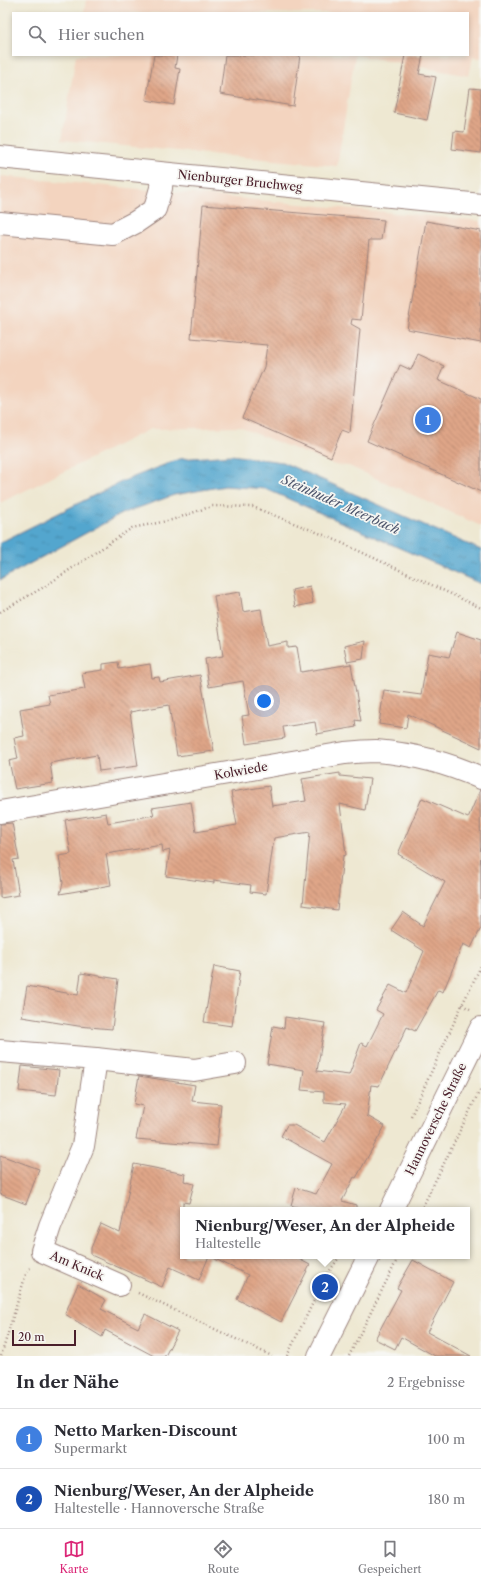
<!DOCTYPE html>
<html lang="de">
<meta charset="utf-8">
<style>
:root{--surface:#fff;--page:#f7f7f7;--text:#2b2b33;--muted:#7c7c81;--line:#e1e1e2;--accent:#db2777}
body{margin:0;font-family:"Libre Caslon Text",serif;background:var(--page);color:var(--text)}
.scale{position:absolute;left:12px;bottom:10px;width:64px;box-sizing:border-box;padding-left:4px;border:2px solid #4a1f2b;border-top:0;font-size:11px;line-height:14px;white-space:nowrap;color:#4a1f2b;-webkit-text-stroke:3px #f6f6f2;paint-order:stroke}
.you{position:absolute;left:264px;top:701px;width:14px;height:14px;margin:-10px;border:3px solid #fff;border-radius:50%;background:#1a73e8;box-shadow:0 0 0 6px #1a73e833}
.badge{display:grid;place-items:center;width:26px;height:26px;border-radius:50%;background:var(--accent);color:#fff;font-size:13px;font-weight:700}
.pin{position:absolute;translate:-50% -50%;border:2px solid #fff;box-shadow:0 1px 4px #0006}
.popup{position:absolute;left:180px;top:1207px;width:290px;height:52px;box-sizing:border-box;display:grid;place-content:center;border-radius:0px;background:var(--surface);filter:drop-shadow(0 1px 3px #0005);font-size:13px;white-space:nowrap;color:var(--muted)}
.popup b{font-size:15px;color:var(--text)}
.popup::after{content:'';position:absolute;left:50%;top:100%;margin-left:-8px;border:8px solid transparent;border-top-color:var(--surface)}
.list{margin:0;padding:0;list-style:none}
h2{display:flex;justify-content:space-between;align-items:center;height:52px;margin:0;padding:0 16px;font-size:17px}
h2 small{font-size:13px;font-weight:400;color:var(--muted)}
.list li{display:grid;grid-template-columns:26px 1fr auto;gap:12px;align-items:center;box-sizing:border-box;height:60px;padding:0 16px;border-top:1px solid var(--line)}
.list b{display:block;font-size:15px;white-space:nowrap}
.list p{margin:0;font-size:13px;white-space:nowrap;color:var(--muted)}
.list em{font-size:13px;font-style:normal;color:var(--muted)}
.icon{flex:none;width:22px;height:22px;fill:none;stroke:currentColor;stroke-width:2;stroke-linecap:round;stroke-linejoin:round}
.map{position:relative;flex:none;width:481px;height:1356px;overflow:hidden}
.search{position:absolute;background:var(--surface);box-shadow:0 2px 6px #0003;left:12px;right:12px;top:12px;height:44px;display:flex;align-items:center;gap:10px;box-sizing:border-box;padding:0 14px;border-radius:0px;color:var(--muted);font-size:15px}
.sheet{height:172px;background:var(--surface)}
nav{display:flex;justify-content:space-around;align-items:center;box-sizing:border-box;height:56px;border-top:1px solid var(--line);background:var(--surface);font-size:11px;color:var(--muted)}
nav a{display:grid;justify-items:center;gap:2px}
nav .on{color:var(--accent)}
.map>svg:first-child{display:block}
</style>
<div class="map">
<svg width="481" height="1356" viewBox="0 0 481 1356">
<defs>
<pattern id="water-ripples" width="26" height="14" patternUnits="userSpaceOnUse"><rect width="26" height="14" fill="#53a6ce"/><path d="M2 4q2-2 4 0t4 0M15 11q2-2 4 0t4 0" fill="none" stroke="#4787a7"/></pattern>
<pattern id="building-back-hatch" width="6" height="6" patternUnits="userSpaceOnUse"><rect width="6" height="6" fill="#dfa688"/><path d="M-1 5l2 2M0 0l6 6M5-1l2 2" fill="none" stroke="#b7876f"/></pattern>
</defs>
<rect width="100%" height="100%" fill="#f6f6f2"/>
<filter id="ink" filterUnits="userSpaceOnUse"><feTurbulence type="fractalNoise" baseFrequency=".025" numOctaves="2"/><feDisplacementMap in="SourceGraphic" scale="8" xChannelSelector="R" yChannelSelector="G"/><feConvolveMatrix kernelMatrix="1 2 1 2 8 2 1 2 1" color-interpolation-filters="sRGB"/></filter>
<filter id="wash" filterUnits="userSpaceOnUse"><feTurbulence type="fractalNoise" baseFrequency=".012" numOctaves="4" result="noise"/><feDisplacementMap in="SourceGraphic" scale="16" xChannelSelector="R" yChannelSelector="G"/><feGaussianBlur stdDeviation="0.9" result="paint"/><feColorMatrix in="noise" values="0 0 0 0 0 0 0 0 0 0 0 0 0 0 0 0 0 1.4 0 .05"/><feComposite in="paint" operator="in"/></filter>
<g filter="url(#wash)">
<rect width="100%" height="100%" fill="#eee8d2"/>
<g fill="#f3d4bf">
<polygon points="86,0 481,0 481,58 473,57 469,76 358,55 468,55 468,13 84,13"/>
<polygon points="76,55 355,55 337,166 62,140"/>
<polygon points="0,176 481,221 481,526 349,466 335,465 239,427 150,429 0,503"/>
</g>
<polygon fill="url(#water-ripples)" stroke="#4e627c" points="231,455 282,462 481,550 481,584 266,489 225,486 174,495 121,514 0,580 0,543 7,539 121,482 179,459"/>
<g id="blocks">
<g fill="url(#building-back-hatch)">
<polygon points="154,55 177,55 175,68 180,69 174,105 146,100"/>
<polygon points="225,55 300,55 293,106 220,94"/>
<polygon points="405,55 423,55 419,74 436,77 427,120 394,113"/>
<polygon points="470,88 481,89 481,153 452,149 454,131 464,132"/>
<polygon points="203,205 384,220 381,240 369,240 361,320 352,319 351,324 360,329 350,433 342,430 331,457 242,418 264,367 267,345 191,338"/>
<polygon points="426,221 481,231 481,343 407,329"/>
<polygon points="418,354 444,366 438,380 481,399 481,492 367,441 400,365 411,370"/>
<polygon points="310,586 313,603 295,607 292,590"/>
<polygon points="240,592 243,612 261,609 267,646 288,642 288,648 297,647 301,672 351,664 361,721 355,720 356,727 317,734 315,722 283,727 285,738 246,744 242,716 249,715 243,681 209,687 205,659 223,656 214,596"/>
<polygon points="457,632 481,640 481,748 408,714 406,728 379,724 384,690 421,695 428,653 449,657"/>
<polygon points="365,641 363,659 347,662 344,646"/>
<polygon points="118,662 119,669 150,664 152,678 159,677 160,682 200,675 214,751 177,756 169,705 130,712 138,766 99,771 97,755 50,763 53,783 15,789 9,761 18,759 14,738 24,736 20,709 50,704 48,695 85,689 82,673 103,670 103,664"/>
<polygon points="340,773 340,776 370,779 365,810 340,804 346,855 343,856 337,910 303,905 310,832 274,838 266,894 250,892 251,885 214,880 214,883 166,876 170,850 163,852 162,845 106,854 111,885 60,894 63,883 59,856 71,854 65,820 106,813 108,823 133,819 154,815 152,808 191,802 196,832 237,825 231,792 269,786 272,806 306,801 302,779"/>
<polygon points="480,790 481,928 471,948 463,944 443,992 438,990 415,1031 407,1027 379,1086 371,1085 367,1116 385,1126 356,1178 354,1177 342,1201 356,1205 356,1210 304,1210 291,1205 296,1188 316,1194 332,1164 281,1136 287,1125 294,1125 325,1142 346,1104 324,1102 324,1092 301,1090 304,1070 267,1064 273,1026 284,1028 285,1017 325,1023 317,1071 349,1075 361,1043 367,1046 383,1014 376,1010 390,985 406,993 424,951 391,930 403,912 423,926 445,882 398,854 422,798 468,818"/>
<polygon points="12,823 19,859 13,860 19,895 0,898 0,824"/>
<polygon points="214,966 240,971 232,1026 204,1022"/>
<polygon points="81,973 118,979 112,1029 78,1026 22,1017 27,986 78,995"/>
<polygon points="22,1066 59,1070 56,1095 19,1091"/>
<polygon points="139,1076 195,1085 192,1101 221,1104 217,1146 136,1139 143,1106 134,1104"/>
<polygon points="0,1155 39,1169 26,1204 0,1194"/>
<polygon points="134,1164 185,1174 184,1181 194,1184 189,1203 183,1202 183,1256 293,1256 310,1265 281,1322 237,1299 248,1275 209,1256 199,1280 170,1267 162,1287 91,1255 91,1248 101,1224 120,1233"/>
<polygon points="413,1260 453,1282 427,1332 471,1356 435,1356 401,1337 395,1349 375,1339 401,1290 397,1288"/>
<polygon points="78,1284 106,1300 101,1309 138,1328 145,1314 178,1331 165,1356 154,1356 105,1330 102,1337 65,1314"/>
</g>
</g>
</g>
<g filter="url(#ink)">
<use href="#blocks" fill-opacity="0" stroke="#9c847e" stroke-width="1"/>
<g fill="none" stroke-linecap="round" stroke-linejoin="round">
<defs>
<g id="minor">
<polyline points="0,157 481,205"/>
<polyline points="0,223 113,234 136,222 155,209 161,188 162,174"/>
<path d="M 0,812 L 345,753 C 355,752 366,751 376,751 C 413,754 448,763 481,778"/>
<polyline points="0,1051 96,1059 83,1146 50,1226 42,1251 119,1285"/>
<polyline points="96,1059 194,1070 235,1063"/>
<polyline points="391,1210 481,1028"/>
<polyline points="319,1356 369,1256"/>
</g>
</defs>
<use href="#minor" stroke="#9c847e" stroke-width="24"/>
<g stroke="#9c847e" stroke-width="2.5" stroke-dasharray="1 3" stroke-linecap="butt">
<polyline points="0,612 44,587 132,528 172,520 212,506 253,507 329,537 481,608"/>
<polyline points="462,1005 470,1009"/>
<polyline points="411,1116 462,1005 481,966"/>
<polyline points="421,1210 481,1088"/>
<polyline points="138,1293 272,1356"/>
<polyline points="1,1356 26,1274 30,1268"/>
<polyline points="287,1356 326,1276 340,1256"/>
<polyline points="349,1356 399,1256"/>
</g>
<use href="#minor" stroke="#fff" stroke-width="22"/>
</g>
</g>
<g text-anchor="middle" stroke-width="3.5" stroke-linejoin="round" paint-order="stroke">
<g font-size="12" fill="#4a1f2b" stroke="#f6f6f2">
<text transform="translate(240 181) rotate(6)" y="4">Nienburger Bruchweg</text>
<text transform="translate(241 771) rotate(-10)" y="4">Kolwiede</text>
<text transform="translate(436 1119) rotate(-64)" y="4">Hannoversche Straße</text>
<text transform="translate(77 1266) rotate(23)" y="4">Am Knick</text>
</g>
<g font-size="13" font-style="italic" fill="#4e556c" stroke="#f6f6f2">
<text transform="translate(341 504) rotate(24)" y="5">Steinhuder Meerbach</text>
</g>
</g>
</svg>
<div class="scale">20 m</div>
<div class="you"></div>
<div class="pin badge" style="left:428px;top:420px;background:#3f7fe0">1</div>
<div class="pin badge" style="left:325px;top:1287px;background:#1a4fb4">2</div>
<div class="popup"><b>Nienburg/Weser, An der Alpheide</b>Haltestelle</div>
<div class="search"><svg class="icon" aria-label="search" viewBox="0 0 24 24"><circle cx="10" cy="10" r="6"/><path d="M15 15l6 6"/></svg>Hier suchen</div>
</div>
<section class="sheet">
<h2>In der Nähe<small>2 Ergebnisse</small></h2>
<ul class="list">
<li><span class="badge" style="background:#3f7fe0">1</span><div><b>Netto Marken-Discount</b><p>Supermarkt</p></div><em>100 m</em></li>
<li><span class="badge" style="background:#1a4fb4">2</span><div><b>Nienburg/Weser, An der Alpheide</b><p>Haltestelle · Hannoversche Straße</p></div><em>180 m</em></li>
</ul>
</section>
<nav>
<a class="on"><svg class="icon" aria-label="map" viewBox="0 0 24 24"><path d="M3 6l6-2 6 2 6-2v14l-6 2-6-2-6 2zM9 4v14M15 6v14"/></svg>Karte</a>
<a><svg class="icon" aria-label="directions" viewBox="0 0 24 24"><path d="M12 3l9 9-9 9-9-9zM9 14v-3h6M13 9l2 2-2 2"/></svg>Route</a>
<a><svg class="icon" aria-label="saved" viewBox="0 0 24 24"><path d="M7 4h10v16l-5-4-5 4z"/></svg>Gespeichert</a>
</nav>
